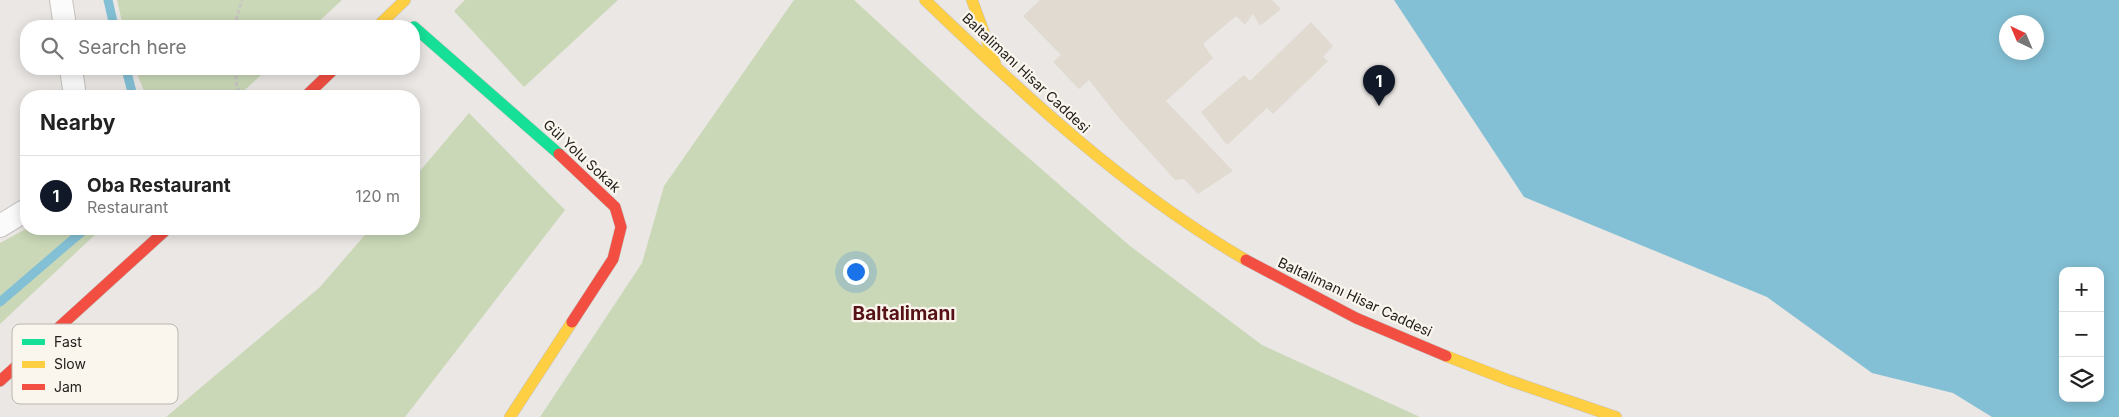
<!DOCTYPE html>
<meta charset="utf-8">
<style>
:root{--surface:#fff;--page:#f2f2f2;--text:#222;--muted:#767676;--line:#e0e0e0;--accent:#111827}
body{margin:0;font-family:Inter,sans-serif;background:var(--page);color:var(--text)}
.controls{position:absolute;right:15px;bottom:15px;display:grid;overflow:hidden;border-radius:10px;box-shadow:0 2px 12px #0003}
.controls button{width:45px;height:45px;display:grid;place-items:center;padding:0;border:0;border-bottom:1px solid var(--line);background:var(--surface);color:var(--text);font:25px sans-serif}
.compass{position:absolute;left:1999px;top:15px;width:45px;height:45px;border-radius:50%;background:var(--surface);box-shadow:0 2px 12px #0003;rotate:316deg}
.you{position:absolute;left:855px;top:271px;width:18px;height:18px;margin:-12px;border:4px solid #fff;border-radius:50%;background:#1a73e8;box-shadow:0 0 0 8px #1a73e833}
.badge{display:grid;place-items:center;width:32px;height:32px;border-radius:50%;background:var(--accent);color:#fff;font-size:16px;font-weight:700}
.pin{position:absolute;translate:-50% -41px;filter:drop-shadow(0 1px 2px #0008)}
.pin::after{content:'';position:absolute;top:26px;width:18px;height:15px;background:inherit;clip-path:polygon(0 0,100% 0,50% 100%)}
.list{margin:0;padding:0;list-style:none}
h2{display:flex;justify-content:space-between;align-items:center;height:65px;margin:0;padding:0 20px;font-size:21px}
h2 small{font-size:16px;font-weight:400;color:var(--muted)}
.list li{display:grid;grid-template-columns:32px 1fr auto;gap:15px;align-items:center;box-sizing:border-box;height:80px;padding:0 20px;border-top:1px solid var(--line)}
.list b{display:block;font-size:19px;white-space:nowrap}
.list p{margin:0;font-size:16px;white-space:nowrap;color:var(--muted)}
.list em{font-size:16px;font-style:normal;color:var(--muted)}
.icon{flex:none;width:28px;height:28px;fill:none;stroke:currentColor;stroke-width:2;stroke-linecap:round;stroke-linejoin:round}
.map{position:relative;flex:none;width:2119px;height:417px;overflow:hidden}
.search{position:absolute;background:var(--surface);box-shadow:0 2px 12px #0003;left:20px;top:20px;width:400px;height:55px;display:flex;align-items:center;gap:12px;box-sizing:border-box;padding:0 18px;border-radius:20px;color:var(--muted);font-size:19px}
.panel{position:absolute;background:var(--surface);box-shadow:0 2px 12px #0003;left:20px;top:90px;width:400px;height:145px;border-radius:20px}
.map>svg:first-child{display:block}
</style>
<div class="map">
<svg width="2119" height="417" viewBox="0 0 2119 417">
<rect width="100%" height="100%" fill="#eae7e4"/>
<g fill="#e0dad1">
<polygon points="1040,0 1272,0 1281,9 1260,26 1253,14 1245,25 1236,16 1203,44 1213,58 1166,101 1233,171 1198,194 1184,179 1175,180 1119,118 1089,80 1079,89 1053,62 1061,55 1023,16"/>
<polygon points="1311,22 1333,46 1323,57 1328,61 1273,114 1267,108 1227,145 1201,112 1244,75 1250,81"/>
</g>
<g fill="#cad8b7">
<polygon points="117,0 342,0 314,26 123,26"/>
<polygon points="465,0 618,0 524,87 454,11"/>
<polygon points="794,0 854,0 978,114 1130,246 1262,345 1420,417 540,417 642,263 664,186"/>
<polygon points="135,69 268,69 238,96 146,96"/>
<polygon points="469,113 565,210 405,417 166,417 320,287 370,229 414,229 414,178"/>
<polygon points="26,229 101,229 0,324 0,243"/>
</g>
<path fill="#84c0d5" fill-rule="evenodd" d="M 1394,0 L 2119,0 L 2119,417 L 1992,417 L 1953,393 L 1872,373 L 1767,297 L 1524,197 ZM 2006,22 L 2036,22 L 2036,52 L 2006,52 ZM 2063,271 L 2100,271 L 2100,398 L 2063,398 Z"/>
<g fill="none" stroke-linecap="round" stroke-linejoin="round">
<g stroke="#84c0d5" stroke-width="9">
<polyline points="108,0 114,26"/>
<polyline points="126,69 133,96"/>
<polyline points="0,302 85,229"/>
</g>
<defs>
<g id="street">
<polyline points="61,0 65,26"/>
<polyline points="71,69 75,96"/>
<polyline points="0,226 26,210"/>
</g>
<polyline id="fast" points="414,27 559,154"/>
<g id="slow">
<path d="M 925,0 C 1025,96 1125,190 1246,260"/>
<polyline points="972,0 995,63"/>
<polyline points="378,26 405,0"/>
<polyline points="1446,356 1508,380 1616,417"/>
<polyline points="510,417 572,322"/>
</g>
<g id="jam">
<polyline points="306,96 334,69"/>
<polyline points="559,154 615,207 621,227 613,259 572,322"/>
<polyline points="1246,260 1356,318 1446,356"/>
<polyline points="0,381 167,229"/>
</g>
</defs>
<use href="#street" stroke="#c5c2bf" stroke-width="24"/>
<use href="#fast" stroke="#c5c2bf" stroke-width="12"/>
<use href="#slow" stroke="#c5c2bf" stroke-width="12"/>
<use href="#jam" stroke="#c5c2bf" stroke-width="12"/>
<g stroke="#c8c6c4" stroke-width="3" stroke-dasharray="4 2.5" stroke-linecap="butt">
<polyline points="234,26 242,0"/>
<polyline points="235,69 237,88 244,96"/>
</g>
<use href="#street" stroke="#fcfbfb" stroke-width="22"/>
<use href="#fast" stroke="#16e098" stroke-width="11"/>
<use href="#slow" stroke="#ffcf43" stroke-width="11"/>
<use href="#jam" stroke="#f24e42" stroke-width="11"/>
</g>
<g text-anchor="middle" stroke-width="4.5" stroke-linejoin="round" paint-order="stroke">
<g font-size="14" fill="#23211e" stroke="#fbf6ed">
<text transform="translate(1026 73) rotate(43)" y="5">Baltalimanı Hisar Caddesi</text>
<text transform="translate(582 156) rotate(43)" y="5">Gül Yolu Sokak</text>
<text transform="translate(1355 297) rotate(25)" y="5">Baltalimanı Hisar Caddesi</text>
</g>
<g font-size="19" font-weight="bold" fill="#571217" stroke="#fbf6ed">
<text x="904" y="320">Baltalimanı</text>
</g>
</g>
<rect x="12" y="324" width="166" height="80" rx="8" fill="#fbf6ed" stroke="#bab6af" stroke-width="1"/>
<rect x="22" y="339" width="23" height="6" fill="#16e098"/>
<rect x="22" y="361" width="23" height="7" fill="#ffcf43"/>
<rect x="22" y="384" width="23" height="6" fill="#f24e42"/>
<g font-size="14" fill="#23211e">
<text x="54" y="347">Fast</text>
<text x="54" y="369">Slow</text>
<text x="54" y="392">Jam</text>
</g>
</svg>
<div class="controls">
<button>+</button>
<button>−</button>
<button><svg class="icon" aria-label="layers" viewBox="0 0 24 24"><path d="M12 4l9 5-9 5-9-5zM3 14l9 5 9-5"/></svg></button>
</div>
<svg class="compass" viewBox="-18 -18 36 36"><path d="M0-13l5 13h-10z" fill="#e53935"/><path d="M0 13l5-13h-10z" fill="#767676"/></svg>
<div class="you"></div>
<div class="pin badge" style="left:1379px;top:106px">1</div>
<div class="search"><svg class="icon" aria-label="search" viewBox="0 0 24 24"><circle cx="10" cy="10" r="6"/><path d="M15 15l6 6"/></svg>Search here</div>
<section class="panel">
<h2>Nearby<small></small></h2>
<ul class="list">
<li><span class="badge">1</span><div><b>Oba Restaurant</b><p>Restaurant</p></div><em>120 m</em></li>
</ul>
</section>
</div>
